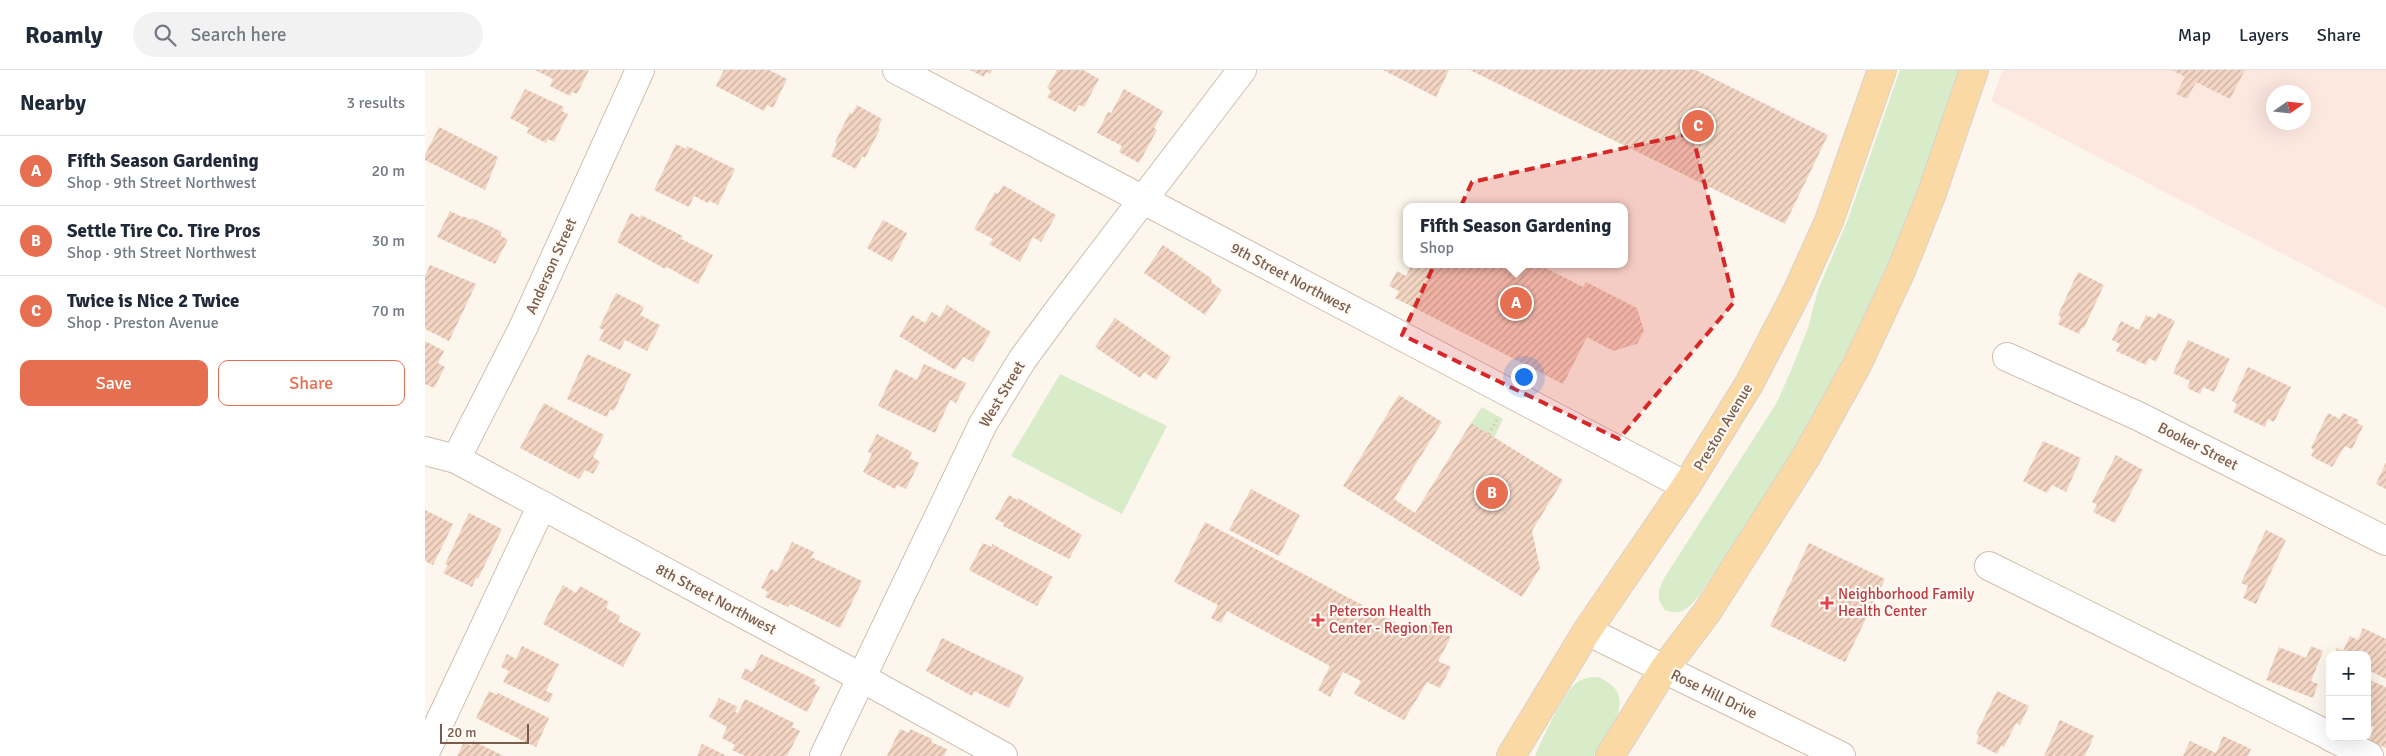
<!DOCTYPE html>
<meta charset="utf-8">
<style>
:root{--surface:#fff;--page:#f2f2f3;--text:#1f2937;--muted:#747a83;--line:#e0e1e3;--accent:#e76f51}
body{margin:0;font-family:Signika,sans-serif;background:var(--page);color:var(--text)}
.controls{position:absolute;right:15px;bottom:15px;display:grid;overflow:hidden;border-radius:10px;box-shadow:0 5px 20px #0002}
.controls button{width:45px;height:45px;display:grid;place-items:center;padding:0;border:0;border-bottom:1px solid var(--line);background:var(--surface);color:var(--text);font:25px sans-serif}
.compass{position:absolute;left:1841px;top:15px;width:45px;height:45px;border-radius:50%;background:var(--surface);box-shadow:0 5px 20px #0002;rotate:76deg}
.scale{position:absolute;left:15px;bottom:12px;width:89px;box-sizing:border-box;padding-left:5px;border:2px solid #7a5c4d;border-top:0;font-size:14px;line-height:18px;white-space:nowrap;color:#7a5c4d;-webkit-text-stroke:4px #fffaf3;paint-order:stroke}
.you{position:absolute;left:1098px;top:306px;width:18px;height:18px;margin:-12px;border:4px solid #fff;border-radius:50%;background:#1a73e8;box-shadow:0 0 0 8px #1a73e833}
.badge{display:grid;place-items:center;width:32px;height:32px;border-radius:50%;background:var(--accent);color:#fff;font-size:16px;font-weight:700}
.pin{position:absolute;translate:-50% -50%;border:2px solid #fff;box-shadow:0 1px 5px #0006}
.popup{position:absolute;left:978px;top:133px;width:225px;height:65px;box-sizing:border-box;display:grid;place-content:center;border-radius:10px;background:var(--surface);filter:drop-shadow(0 1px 4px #0005);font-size:16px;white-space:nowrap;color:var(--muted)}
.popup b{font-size:19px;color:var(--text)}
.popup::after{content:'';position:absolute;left:50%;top:100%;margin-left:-10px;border:10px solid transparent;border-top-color:var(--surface)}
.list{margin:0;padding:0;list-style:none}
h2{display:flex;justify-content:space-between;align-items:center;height:65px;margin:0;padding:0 20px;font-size:21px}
h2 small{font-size:16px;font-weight:400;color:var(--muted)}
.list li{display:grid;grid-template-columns:32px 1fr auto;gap:15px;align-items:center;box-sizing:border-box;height:70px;padding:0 20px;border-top:1px solid var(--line)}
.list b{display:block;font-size:19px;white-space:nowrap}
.list p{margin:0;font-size:16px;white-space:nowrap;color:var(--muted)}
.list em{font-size:16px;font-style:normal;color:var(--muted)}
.actions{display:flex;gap:10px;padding:15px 20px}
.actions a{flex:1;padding:11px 0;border:1px solid var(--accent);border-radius:10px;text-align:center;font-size:18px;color:var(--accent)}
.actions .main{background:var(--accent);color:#fff}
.icon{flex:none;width:28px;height:28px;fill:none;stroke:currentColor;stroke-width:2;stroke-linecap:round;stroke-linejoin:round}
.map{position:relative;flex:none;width:1961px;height:686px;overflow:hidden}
header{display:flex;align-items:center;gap:30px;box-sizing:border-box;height:70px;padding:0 25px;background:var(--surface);border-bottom:1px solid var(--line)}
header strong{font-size:24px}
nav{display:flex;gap:28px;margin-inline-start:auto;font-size:18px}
.search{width:350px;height:45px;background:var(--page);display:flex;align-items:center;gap:12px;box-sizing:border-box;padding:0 18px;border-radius:28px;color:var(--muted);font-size:19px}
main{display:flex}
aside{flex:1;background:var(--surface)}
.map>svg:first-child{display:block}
</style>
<header>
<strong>Roamly</strong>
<div class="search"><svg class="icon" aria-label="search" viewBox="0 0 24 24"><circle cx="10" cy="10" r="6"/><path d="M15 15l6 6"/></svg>Search here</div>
<nav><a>Map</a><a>Layers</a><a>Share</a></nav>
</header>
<main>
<aside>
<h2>Nearby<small>3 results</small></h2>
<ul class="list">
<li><span class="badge">A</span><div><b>Fifth Season Gardening</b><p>Shop · 9th Street Northwest</p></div><em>20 m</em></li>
<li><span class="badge">B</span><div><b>Settle Tire Co. Tire Pros</b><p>Shop · 9th Street Northwest</p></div><em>30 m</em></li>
<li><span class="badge">C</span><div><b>Twice is Nice 2 Twice</b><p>Shop · Preston Avenue</p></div><em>70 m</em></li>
</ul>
<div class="actions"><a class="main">Save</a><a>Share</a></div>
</aside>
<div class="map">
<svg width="1961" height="686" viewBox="0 0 1961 686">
<defs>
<pattern id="building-hatch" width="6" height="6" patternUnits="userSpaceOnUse" patternTransform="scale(1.25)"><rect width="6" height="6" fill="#f3d5c3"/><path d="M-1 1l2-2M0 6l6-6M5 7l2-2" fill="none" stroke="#cab0a1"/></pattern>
</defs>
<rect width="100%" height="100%" fill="#fdf6ec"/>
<path fill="#fde8e0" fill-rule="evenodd" d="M 1578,0 L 1961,0 L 1961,238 L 1566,31 ZM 1848,22 L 1878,22 L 1878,52 L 1848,52 Z"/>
<g fill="#d8ecc9">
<path d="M 1475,0 L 1535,0 L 1483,149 L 1446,238 L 1407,317 L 1354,407 L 1273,527 C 1263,539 1256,546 1240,540 C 1231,529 1233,522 1238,510 L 1351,334 L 1365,303 L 1383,258 L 1393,220 L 1423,149 Z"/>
<polygon points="635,304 742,356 697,444 586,386"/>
<polygon points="1057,337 1078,349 1069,368 1046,353"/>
<path d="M 1173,607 C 1216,625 1185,659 1169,686 L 1110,686 C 1116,671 1139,622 1151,613 C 1158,608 1165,607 1173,607 Z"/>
</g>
<g fill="url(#building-hatch)">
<polygon points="110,0 164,0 152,24 147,22 145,26 125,16 128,9"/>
<polygon points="299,0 344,0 362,9 348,38 342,35 339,41 291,16"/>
<polygon points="545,0 567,0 565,4 561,2 559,7"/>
<polygon points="632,0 658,0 674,9 659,37 654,35 650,42 622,27 626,21 622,18"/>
<polygon points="958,0 1024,0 1011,27"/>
<polygon points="1045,0 1271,0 1403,65 1360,154"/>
<polygon points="1747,0 1820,0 1805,29 1771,12 1762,29 1751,24 1760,7"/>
<polygon points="100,19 139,37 137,41 143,44 129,72 123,69 121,73 102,63 104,58 85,48"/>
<polygon points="699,19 738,41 729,58 732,60 714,93 694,82 697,76 672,63 683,42 686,43"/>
<polygon points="432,35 457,49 453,58 455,59 440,88 437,86 431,99 406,86 412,74 410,72 425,42 427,44"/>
<polygon points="14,57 73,87 60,120 0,90 0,85"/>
<polygon points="251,74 261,79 262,76 310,99 293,135 285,131 283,133 269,126 264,137 229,120"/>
<polygon points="578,115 631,145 616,172 608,167 595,192 564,174 568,169 549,159 570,122 573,124"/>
<polygon points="25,141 37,147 38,146 46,150 47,148 77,162 75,165 83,170 70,194 12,167"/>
<polygon points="206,143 215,148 216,145 258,166 256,169 288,185 273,214 242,197 240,199 192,172"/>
<polygon points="458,150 482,163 467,192 442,178"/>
<polygon points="738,175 787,209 786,212 797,220 780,245 719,203"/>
<polygon points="987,194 1113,194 1158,217 1161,212 1212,238 1219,261 1212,274 1188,281 1162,267 1138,314 970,228 974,221 964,216 972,201 981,206"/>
<polygon points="5,195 51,214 24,271 0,259 0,206"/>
<polygon points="1653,202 1679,215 1659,258 1657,257 1654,264 1633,254 1636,247 1633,245"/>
<polygon points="191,223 219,237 215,245 235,255 222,281 200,270 195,280 174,270 179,260 174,258"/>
<polygon points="522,235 566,262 548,292 538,287 530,300 474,266 487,245 500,253 507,242 515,247"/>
<polygon points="1733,243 1750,251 1731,292 1724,288 1721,295 1691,281 1695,274 1687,270 1696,251 1714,260 1721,245 1730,249"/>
<polygon points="690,248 746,287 731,310 719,302 715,308 670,277"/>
<polygon points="1763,270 1805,289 1789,322 1778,317 1775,324 1762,318 1765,311 1748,303"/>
<polygon points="0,271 19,281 13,293 20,297 9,318 0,314"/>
<polygon points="162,284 206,304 189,341 185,339 182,347 142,329"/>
<polygon points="499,294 541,313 531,333 525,330 510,363 453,336 470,299 492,310"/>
<polygon points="1823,297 1866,317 1849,352 1843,349 1840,357 1808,342 1812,334 1807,331"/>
<polygon points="974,325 1017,352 969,429 990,443 1046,353 1138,410 1107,461 1115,498 1097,527 918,416"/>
<polygon points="119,333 179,365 168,387 175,392 168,404 160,400 154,409 95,378"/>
<polygon points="1903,343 1915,349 1918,343 1934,350 1932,353 1938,356 1927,379 1920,376 1907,397 1886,386 1889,380 1886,378"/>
<polygon points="452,364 487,382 484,388 494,393 481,419 472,415 470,419 438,402 447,384 443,382"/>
<polygon points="1618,371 1656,388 1641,422 1627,415 1622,423 1598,411"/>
<polygon points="1691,385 1718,400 1690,453 1668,442 1672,435 1667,432"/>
<polygon points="1961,392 1961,419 1951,414"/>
<polygon points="826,419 875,445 854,486 804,460"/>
<polygon points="584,425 592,430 593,428 657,465 644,489 578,456 579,453 570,449"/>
<polygon points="0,440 28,454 8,495 0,491"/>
<polygon points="44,443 77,459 53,509 51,508 47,517 18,503 23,495 20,494"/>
<polygon points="780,452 994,565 1000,553 1026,567 1013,591 1026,597 1015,618 1002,612 979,650 929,624 936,611 918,602 905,627 893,620 905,596 802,541 796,553 786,548 793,535 749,512"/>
<polygon points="1841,460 1861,470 1831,534 1818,528 1823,516 1816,513"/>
<polygon points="367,472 389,482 386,487 437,511 415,558 365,534 363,537 340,527 343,522 336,518 346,499 352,502"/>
<polygon points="558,473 567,477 567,474 628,507 612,536 544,500"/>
<polygon points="1384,473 1460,509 1420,592 1345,556"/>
<polygon points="138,515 151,523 155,516 184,532 181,538 195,546 193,551 216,563 198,597 118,554"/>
<polygon points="1938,558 1961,569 1961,609 1945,601 1942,607 1942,585 1909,585 1912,578 1918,581 1925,566 1933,570"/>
<polygon points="517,568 599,607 584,638 549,621 547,626 501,601"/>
<polygon points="97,576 134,594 121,621 128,624 124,633 78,612 84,601 76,597 82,584 91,589"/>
<polygon points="1886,576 1898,581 1886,611 1893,614 1888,628 1841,610 1854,577 1881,588"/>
<polygon points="336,584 391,610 389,614 395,617 382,642 316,608 320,598 327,602"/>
<polygon points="1942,609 1961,617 1961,678 1944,670 1949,657 1942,654"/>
<polygon points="64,621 72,625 73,623 124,648 111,677 51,648"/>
<polygon points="1572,621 1604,636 1595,655 1591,653 1579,677 1576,676 1572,684 1551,673 1554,666 1551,664"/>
<polygon points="294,628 313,637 310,642 313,643 320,629 369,653 367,657 375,661 362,686 320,686 307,680 310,675 297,668 302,657 284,647"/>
<polygon points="1635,650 1669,666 1660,686 1619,686"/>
<polygon points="475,659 484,663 485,659 507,669 506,672 522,679 519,686 462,686"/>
<polygon points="1798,666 1826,679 1823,686 1758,686 1765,671 1791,683"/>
<polygon points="48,671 79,686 32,686 39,672 46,676"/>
<polygon points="277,674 302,686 272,686"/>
</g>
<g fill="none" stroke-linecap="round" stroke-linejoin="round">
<defs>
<g id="minor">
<polyline points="472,0 1261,416"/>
<polyline points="1582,287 1713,346 1961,471"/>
<polyline points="0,381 31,389 417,597 578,686"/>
<polyline points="31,389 98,258 215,0"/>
<polyline points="1564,496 1905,666"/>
<polyline points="1162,561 1416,686"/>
<polyline points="1906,667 1944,686"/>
<polyline points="0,683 117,435"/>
<polyline points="399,686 558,354 597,290 633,241 817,0"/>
</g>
<g id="major">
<polyline points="1086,686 1162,561 1261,416 1324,314 1372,222 1404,151 1457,0"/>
<polyline points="1185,686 1239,599 1282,542 1381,387 1432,295 1476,201 1507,123 1549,0"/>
</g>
</defs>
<use href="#minor" stroke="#d1beb0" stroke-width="30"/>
<use href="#major" stroke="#dad1cd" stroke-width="30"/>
<polyline stroke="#d9b8a5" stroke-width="3" stroke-dasharray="1 4" stroke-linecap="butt" points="1064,364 1072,349"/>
<use href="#minor" stroke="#fff" stroke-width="28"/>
<use href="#major" stroke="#fbd9a5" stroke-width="28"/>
</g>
<path fill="#d62828" fill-opacity="0.2" stroke="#d62828" stroke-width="4" stroke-dasharray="10 6" stroke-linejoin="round" d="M 1267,63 L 1309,232 L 1194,369 L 977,265 L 1047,112 Z"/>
<g fill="#e0444e" stroke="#fffaf3" stroke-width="2">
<path d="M1399.5 525.5h5v5h5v5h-5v5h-5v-5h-5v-5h5z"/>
<path d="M890.5 542.5h5v5h5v5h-5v5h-5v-5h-5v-5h5z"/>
</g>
<g text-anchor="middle" stroke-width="4.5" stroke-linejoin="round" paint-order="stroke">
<g font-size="15" fill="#7a5c4d" stroke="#fffaf3">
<text transform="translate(126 196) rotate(-66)" y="5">Anderson Street</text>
<text transform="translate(866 208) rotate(28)" y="5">9th Street Northwest</text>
<text transform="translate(577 324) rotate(-59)" y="5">West Street</text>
<text transform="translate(1298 357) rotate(-59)" y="5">Preston Avenue</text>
<text transform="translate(1773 376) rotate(27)" y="5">Booker Street</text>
<text transform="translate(291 529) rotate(28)" y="5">8th Street Northwest</text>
<text transform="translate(1289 624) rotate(26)" y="5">Rose Hill Drive</text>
</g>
<g font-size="15" fill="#be3a42" stroke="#fffaf3" text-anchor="start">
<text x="1413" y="529">Neighborhood Family<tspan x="1413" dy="17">Health Center</tspan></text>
<text x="904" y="546">Peterson Health<tspan x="904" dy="17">Center - Region Ten</tspan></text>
</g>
</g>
</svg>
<div class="controls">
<button>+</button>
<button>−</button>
</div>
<svg class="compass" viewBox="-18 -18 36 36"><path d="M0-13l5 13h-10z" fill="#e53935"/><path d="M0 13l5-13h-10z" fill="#747a83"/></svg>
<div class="scale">20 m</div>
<div class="you"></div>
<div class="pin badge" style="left:1091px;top:233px">A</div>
<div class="popup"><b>Fifth Season Gardening</b>Shop</div>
<div class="pin badge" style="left:1067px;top:423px">B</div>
<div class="pin badge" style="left:1273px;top:56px">C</div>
</div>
</main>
